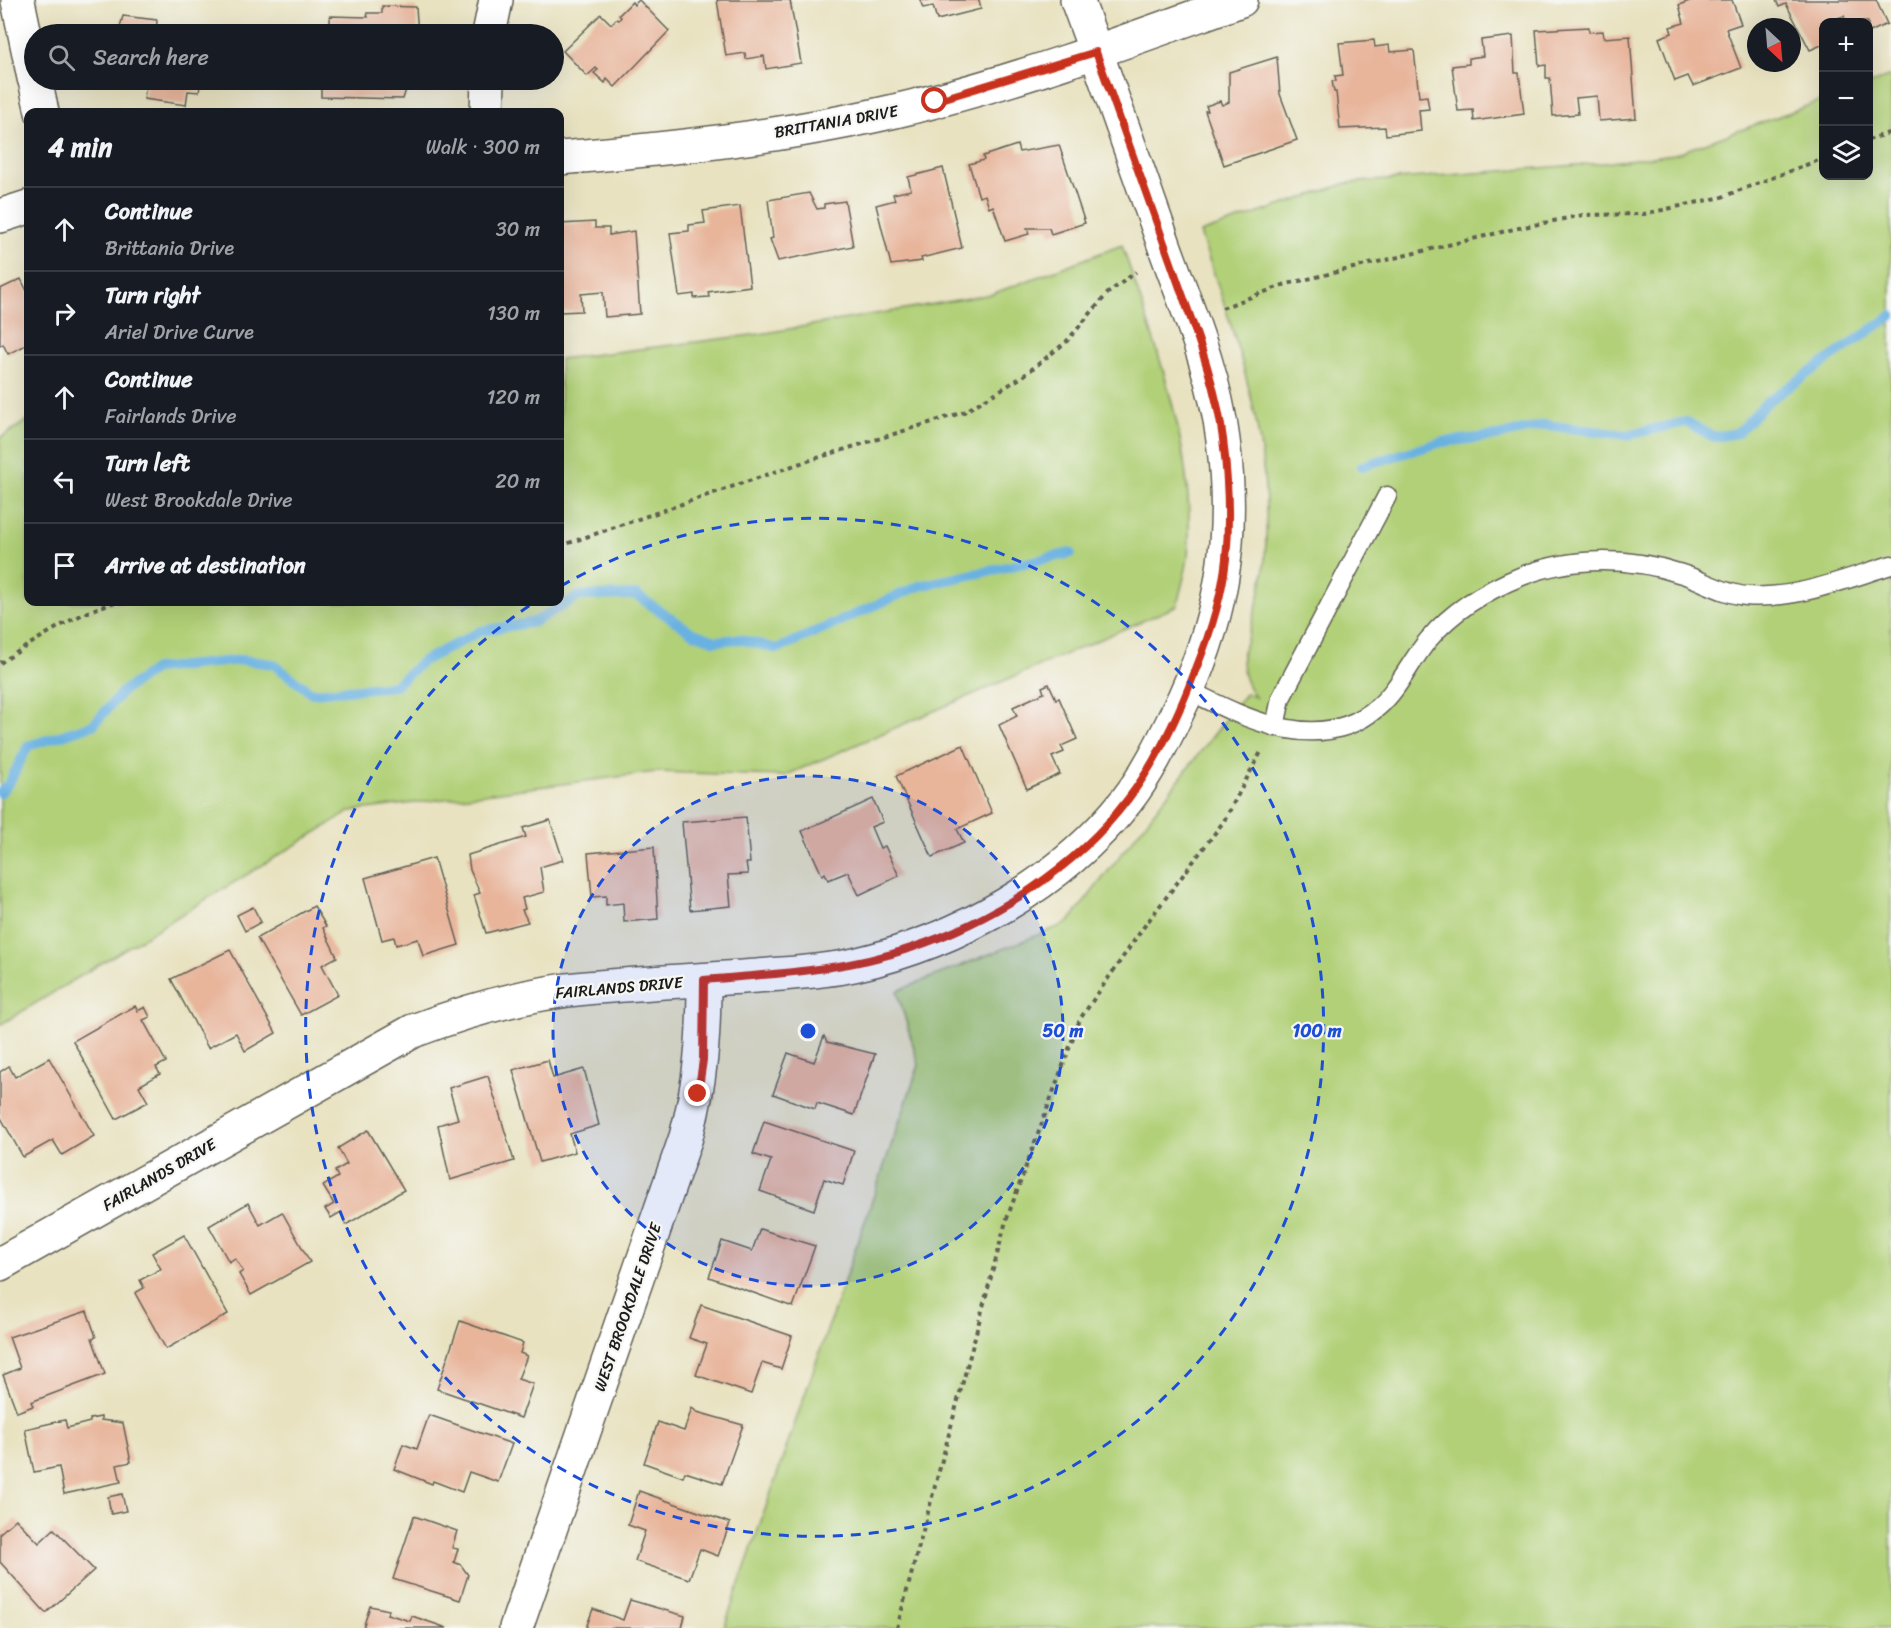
<!DOCTYPE html>
<meta charset="utf-8">
<style>
:root{--surface:#171b24;--page:#20242c;--text:#f1f3f6;--muted:#9ea1a6;--line:#363941}
body{margin:0;font-family:Sriracha,sans-serif;background:var(--page);color:var(--text)}
.controls{position:absolute;right:18px;top:18px;display:grid;overflow:hidden;border-radius:12px;box-shadow:0 6px 24px #0002}
.controls button{width:54px;height:54px;display:grid;place-items:center;padding:0;border:0;border-bottom:2px solid var(--line);background:var(--surface);color:var(--text);font:30px sans-serif}
.compass{position:absolute;left:1747px;top:18px;width:54px;height:54px;border-radius:50%;background:var(--surface);box-shadow:0 6px 24px #0002;rotate:154deg}
.stop{position:absolute;width:18px;height:18px;margin:-14px;border:4px solid #c8321e;border-radius:50%;background:#fff}
.stop.end{background:#c8321e;border-color:#fff;box-shadow:0 2px 6px #0008}
.list{margin:0;padding:0;list-style:none}
h2{display:flex;justify-content:space-between;align-items:center;height:78px;margin:0;padding:0 24px;font-size:26px}
h2 small{font-size:20px;font-weight:400;color:var(--muted)}
.list li{display:grid;grid-template-columns:39px 1fr auto;gap:18px;align-items:center;box-sizing:border-box;height:84px;padding:0 24px;border-top:2px solid var(--line)}
.list b{display:block;font-size:22px;white-space:nowrap}
.list p{margin:0;font-size:20px;white-space:nowrap;color:var(--muted)}
.list em{font-size:20px;font-style:normal;color:var(--muted)}
.icon{flex:none;width:33px;height:33px;fill:none;stroke:currentColor;stroke-width:2;stroke-linecap:round;stroke-linejoin:round}
.map{position:relative;flex:none;width:1891px;height:1628px;overflow:hidden}
.search{position:absolute;background:var(--surface);box-shadow:0 6px 24px #0002;left:24px;top:24px;width:540px;height:66px;display:flex;align-items:center;gap:15px;box-sizing:border-box;padding:0 21px;border-radius:33px;color:var(--muted);font-size:22px}
.panel{position:absolute;background:var(--surface);box-shadow:0 6px 24px #0002;left:24px;top:108px;width:540px;height:498px;border-radius:12px}
.map>svg:first-child{display:block}
</style>
<div class="map">
<svg width="1891" height="1628" viewBox="0 0 1891 1628">
<rect width="100%" height="100%" fill="#f6f6f2"/>
<filter id="ink" filterUnits="userSpaceOnUse"><feTurbulence type="fractalNoise" baseFrequency=".0167" numOctaves="2"/><feDisplacementMap in="SourceGraphic" scale="12" xChannelSelector="R" yChannelSelector="G"/><feConvolveMatrix kernelMatrix="1 2 1 2 8 2 1 2 1" color-interpolation-filters="sRGB"/></filter>
<filter id="wash" filterUnits="userSpaceOnUse"><feTurbulence type="fractalNoise" baseFrequency=".008" numOctaves="4" result="noise"/><feDisplacementMap in="SourceGraphic" scale="24" xChannelSelector="R" yChannelSelector="G"/><feGaussianBlur stdDeviation="1.35" result="paint"/><feColorMatrix in="noise" values="0 0 0 0 0 0 0 0 0 0 0 0 0 0 0 0 0 1.4 0 .05"/><feComposite in="paint" operator="in"/></filter>
<g filter="url(#wash)">
<rect width="100%" height="100%" fill="#e8e2c0"/>
<g fill="#b1d077" stroke="#66764a" stroke-width="1.5">
<path d="M 1891,76 L 1891,1628 L 724,1628 L 919,1065 L 897,991 L 1068,923 L 1246,693 L 1255,697 C 1245,683 1242,673 1242,656 C 1251,625 1263,591 1265,558 C 1274,440 1237,342 1200,233 L 1347,183 L 1603,163 L 1675,154 L 1823,100 L 1824,176 L 1868,176 L 1869,84 Z"/>
<path d="M 1122,245 C 1155,345 1197,449 1188,557 C 1186,573 1180,590 1177,606 L 784,776 L 656,772 L 351,811 L 0,1025 L 0,438 L 28,420 L 28,602 L 560,602 L 560,359 L 760,334 L 992,294 Z"/>
</g>
<g fill="none" stroke-linecap="round" stroke-linejoin="round">
<g stroke="#69b1e1" stroke-width="10">
<polyline points="1362,466 1442,442 1497,436 1545,425 1627,435 1686,422 1714,437 1737,433 1767,402 1891,316"/>
<polyline points="0,793 9,783 28,746 93,725 123,691 155,669 243,660 273,664 312,693 394,686 423,661 481,631 534,622 579,596 636,595 693,633 716,641 739,639 777,649 919,586 1071,553"/>
</g>
</g>
<g id="blocks">
<g fill="#e8b59b">
<polygon points="639,0 669,31 615,87 607,79 605,83 594,73 598,70 596,68 587,76 563,51 601,14 611,24 616,19 619,20 621,17 619,15 632,2 634,5"/>
<polygon points="717,0 790,0 801,63 766,69 764,56 746,59 745,53 726,56"/>
<polygon points="920,0 979,0 981,9 937,20 933,6 923,8"/>
<polygon points="1692,0 1732,0 1741,24 1726,29 1741,68 1693,86 1688,76 1675,81 1659,38 1672,33 1670,27 1684,23 1679,5"/>
<polygon points="1776,0 1876,0 1887,24 1868,33 1868,22 1846,22 1844,16 1824,22 1824,44 1810,50 1786,4 1779,7"/>
<polygon points="382,6 416,7 418,34 330,34 330,16 368,17 367,13 382,13"/>
<polygon points="123,16 157,20 156,34 118,34"/>
<polygon points="1589,27 1589,32 1603,31 1604,38 1630,36 1636,118 1599,121 1597,96 1576,98 1578,114 1553,116 1550,78 1546,78 1546,65 1539,66 1536,30"/>
<polygon points="1513,36 1515,73 1519,73 1524,114 1474,121 1473,110 1458,111 1452,66 1469,64 1469,58 1483,56 1481,40"/>
<polygon points="1374,40 1375,47 1389,45 1390,52 1414,50 1419,97 1427,96 1429,109 1419,110 1421,131 1386,135 1385,127 1340,129 1336,92 1334,92 1332,81 1336,81 1335,76 1343,75 1339,43"/>
<polygon points="1277,57 1280,94 1297,140 1224,165 1205,111 1208,111 1206,106 1220,101 1222,105 1229,102 1229,72"/>
<polygon points="131,80 201,80 199,92 188,91 186,105 144,99 146,85 131,83"/>
<polygon points="321,80 409,80 403,99 321,97"/>
<polygon points="1017,145 1019,152 1059,145 1085,223 1051,234 1049,228 1027,228 1029,234 1005,241 993,206 989,208 985,195 979,197 969,164 984,160 983,156"/>
<polygon points="943,168 962,248 921,258 922,261 891,265 876,205 895,200 893,194 911,190 908,177"/>
<polygon points="809,193 817,209 824,208 824,204 845,201 853,246 778,261 770,239 773,238 768,200"/>
<polygon points="740,206 750,286 708,292 709,297 694,298 694,294 679,296 670,233 689,231 689,225 705,223 703,211"/>
<polygon points="595,222 595,228 609,228 609,235 634,231 640,314 605,317 603,292 581,294 582,311 560,312 560,224"/>
<polygon points="21,279 28,293 28,344 8,354 3,344 0,346 0,289"/>
<polygon points="1049,684 1056,699 1059,698 1077,739 1061,746 1064,752 1052,757 1060,774 1027,789 999,725 1017,716 1013,707 1044,693 1042,687"/>
<polygon points="963,745 992,813 957,829 964,843 932,857 896,776"/>
<polygon points="873,799 883,822 871,827 880,848 885,846 899,876 859,895 848,872 828,880 825,873 822,875 802,831"/>
<polygon points="746,817 750,863 746,863 748,874 728,875 731,906 690,910 682,822"/>
<polygon points="550,820 563,860 540,867 544,892 522,898 525,909 522,910 528,922 486,933 474,895 480,893 470,870 468,855 526,837 523,828"/>
<polygon points="654,847 658,919 624,922 623,903 606,905 606,896 592,897 588,853"/>
<polygon points="434,858 459,945 423,956 418,939 396,945 394,937 382,940 365,878"/>
<polygon points="314,906 326,926 323,928 337,957 322,965 338,995 301,1015 257,938"/>
<polygon points="253,907 261,922 245,931 237,915"/>
<polygon points="230,950 276,1033 245,1051 236,1033 208,1048 171,979"/>
<polygon points="135,1006 138,1011 145,1007 150,1017 143,1020 166,1062 156,1067 160,1074 139,1086 148,1102 116,1119 73,1041"/>
<polygon points="824,1036 827,1042 875,1054 854,1115 817,1103 815,1109 773,1094 788,1053 814,1062"/>
<polygon points="49,1058 94,1136 62,1155 53,1140 23,1157 0,1116 0,1072 9,1066 15,1077"/>
<polygon points="548,1060 553,1078 584,1069 599,1125 570,1134 575,1152 540,1162 513,1070"/>
<polygon points="488,1076 514,1161 450,1180 438,1125 458,1119 449,1088"/>
<polygon points="764,1121 854,1151 843,1185 824,1179 814,1210 760,1191 771,1160 753,1154"/>
<polygon points="368,1130 404,1190 346,1225 341,1212 331,1218 325,1209 334,1204 323,1186 338,1177 335,1171 347,1164 338,1148"/>
<polygon points="248,1203 260,1225 282,1212 310,1262 251,1295 239,1274 243,1271 235,1258 229,1262 209,1226"/>
<polygon points="760,1229 815,1246 793,1307 709,1277 722,1241 752,1251"/>
<polygon points="184,1235 228,1314 166,1349 135,1293 144,1288 140,1280 161,1269 152,1253"/>
<polygon points="701,1305 792,1336 781,1369 762,1363 751,1394 696,1375 707,1344 689,1338"/>
<polygon points="87,1311 96,1337 92,1338 105,1374 31,1402 33,1406 17,1412 3,1375 20,1368 9,1337"/>
<polygon points="460,1321 523,1343 520,1353 527,1356 518,1379 533,1384 521,1418 437,1389"/>
<polygon points="692,1408 697,1412 743,1425 722,1484 685,1472 683,1477 644,1463 658,1422 684,1431"/>
<polygon points="429,1415 512,1444 498,1482 469,1472 462,1492 433,1481 432,1484 394,1469 403,1444 417,1449"/>
<polygon points="101,1417 101,1420 123,1423 131,1462 117,1465 121,1482 64,1494 59,1467 34,1472 25,1429 65,1420 67,1428 90,1422 90,1419"/>
<polygon points="639,1491 730,1523 718,1556 700,1549 689,1579 635,1561 645,1531 628,1525"/>
<polygon points="122,1494 126,1511 111,1514 108,1497"/>
<polygon points="414,1516 457,1531 452,1548 458,1549 454,1562 461,1565 468,1575 460,1600 393,1579"/>
<polygon points="16,1519 39,1543 54,1529 94,1570 46,1613 0,1562 0,1533"/>
<polygon points="630,1600 685,1616 682,1628 586,1628 593,1609 623,1620"/>
<polygon points="370,1606 389,1610 387,1614 410,1621 412,1616 447,1628 363,1628"/>
</g>
</g>
</g>
<g filter="url(#ink)">
<use href="#blocks" fill-opacity="0" stroke="#636155" stroke-width="1.5"/>
<g fill="none" stroke-linecap="round" stroke-linejoin="round">
<defs>
<g id="service">
<path d="M 1188,690 C 1246,719 1320,757 1378,707 C 1399,689 1411,660 1429,639 C 1454,609 1487,590 1522,576 C 1573,556 1630,557 1682,574 C 1702,580 1724,594 1746,596 C 1795,600 1845,579 1891,565"/>
<polyline points="1275,727 1281,698 1387,496"/>
</g>
<g id="minor">
<polyline points="18,1 34,78"/>
<polyline points="489,34 496,0"/>
<polyline points="35,80 42,112"/>
<polyline points="487,112 488,80"/>
<path d="M 560,158 C 682,148 816,133 935,101 C 1039,74 1140,36 1241,0"/>
<polyline points="0,216 28,207"/>
<path d="M 0,1264 L 413,1031 C 469,1010 527,993 586,988 C 643,983 700,980 757,976 C 789,973 823,972 854,965 C 958,941 1060,885 1127,800 C 1147,774 1162,744 1176,715 C 1221,624 1236,540 1223,440 C 1215,375 1189,313 1167,253 C 1137,168 1108,84 1077,0"/>
<path d="M 516,1628 L 686,1137 C 701,1081 704,1038 704,980"/>
</g>
</defs>
<use href="#service" stroke="#636155" stroke-width="21"/>
<use href="#minor" stroke="#636155" stroke-width="36"/>
<g stroke="#636155" stroke-width="4" stroke-dasharray="4.5 4.5" stroke-linecap="butt">
<polyline points="1868,140 1891,132"/>
<polyline points="1222,308 1283,285 1514,229 1583,215 1644,214 1722,197 1824,158"/>
<polyline points="560,546 798,464 964,412 1022,377 1066,342 1108,293 1136,272"/>
<path d="M 0,663 C 37,640 74,614 115,602"/>
<polyline points="897,1628 1006,1221 1080,1019 1143,928 1224,821 1262,750"/>
</g>
<use href="#service" stroke="#fff" stroke-width="18"/>
<use href="#minor" stroke="#fff" stroke-width="33"/>
</g>
</g>
<g fill="none" stroke-linecap="round" stroke-linejoin="round" filter="url(#ink)">
<path stroke="#c8321e" stroke-width="8" d="M 698,1094 L 703,1060 L 704,980 C 774,974 844,971 911,948 C 993,921 1076,868 1128,799 C 1157,761 1179,714 1196,669 C 1210,634 1222,598 1226,559 C 1230,519 1228,479 1223,439 C 1216,382 1194,328 1175,274 C 1149,200 1123,126 1096,52 L 935,101"/>
</g>
<circle cx="808" cy="1031" r="255" fill="#1d4ed8" fill-opacity=".12"/>
<g fill="none" stroke="#1d4ed8" stroke-width="3" stroke-dasharray="10 8">
<circle cx="808" cy="1031" r="255"/>
<path d="M561 586A509 509 0 1 1 535 602"/>
</g>
<g text-anchor="middle" stroke-width="4.5" stroke-linejoin="round" paint-order="stroke">
<g font-size="16" fill="#1c1c1c" stroke="#f6f6f2">
<text transform="translate(836 121) rotate(-10)" y="6">BRITTANIA DRIVE</text>
<text transform="translate(619 987) rotate(-5)" y="6">FAIRLANDS DRIVE</text>
<text transform="translate(159 1174) rotate(-30)" y="6">FAIRLANDS DRIVE</text>
<text transform="translate(627 1307) rotate(-71)" y="6">WEST BROOKDALE DRIVE</text>
</g>
</g>
<circle cx="808" cy="1031" r="9" fill="#1d4ed8" stroke="#f6f6f2" stroke-width="3"/>
<g font-size="18" text-anchor="middle" font-weight="bold" fill="#1d4ed8" stroke="#f6f6f2" stroke-width="4.5" stroke-linejoin="round" paint-order="stroke">
<text x="1063" y="1037">50 m</text>
<text x="1317" y="1037">100 m</text>
</g>
</svg>
<div class="controls">
<button>+</button>
<button>−</button>
<button><svg class="icon" aria-label="layers" viewBox="0 0 24 24"><path d="M12 4l9 5-9 5-9-5zM3 14l9 5 9-5"/></svg></button>
</div>
<svg class="compass" viewBox="-18 -18 36 36"><path d="M0-13l5 13h-10z" fill="#e53935"/><path d="M0 13l5-13h-10z" fill="#9ea1a6"/></svg>
<div class="stop" style="left:935px;top:101px"></div>
<div class="stop end" style="left:698px;top:1094px"></div>
<div class="search"><svg class="icon" aria-label="search" viewBox="0 0 24 24"><circle cx="10" cy="10" r="6"/><path d="M15 15l6 6"/></svg>Search here</div>
<section class="panel">
<h2>4 min<small>Walk · 300 m</small></h2>
<ul class="list">
<li><svg class="icon" aria-label="ahead" viewBox="0 0 24 24"><path d="M12 20V5M6 11l6-6 6 6"/></svg><div><b>Continue</b><p>Brittania Drive</p></div><em>30 m</em></li>
<li><svg class="icon" aria-label="right" viewBox="0 0 24 24"><path d="M7 20v-9h11M14 6l5 5-5 5"/></svg><div><b>Turn right</b><p>Ariel Drive Curve</p></div><em>130 m</em></li>
<li><svg class="icon" aria-label="ahead" viewBox="0 0 24 24"><path d="M12 20V5M6 11l6-6 6 6"/></svg><div><b>Continue</b><p>Fairlands Drive</p></div><em>120 m</em></li>
<li><svg class="icon" aria-label="left" viewBox="0 0 24 24"><path d="M17 20v-9H6M10 6l-5 5 5 5"/></svg><div><b>Turn left</b><p>West Brookdale Drive</p></div><em>20 m</em></li>
<li><svg class="icon" aria-label="arrive" viewBox="0 0 24 24"><path d="M6 21V4h12l-3 4 3 4H6"/></svg><div><b>Arrive at destination</b></div></li>
</ul>
</section>
</div>
